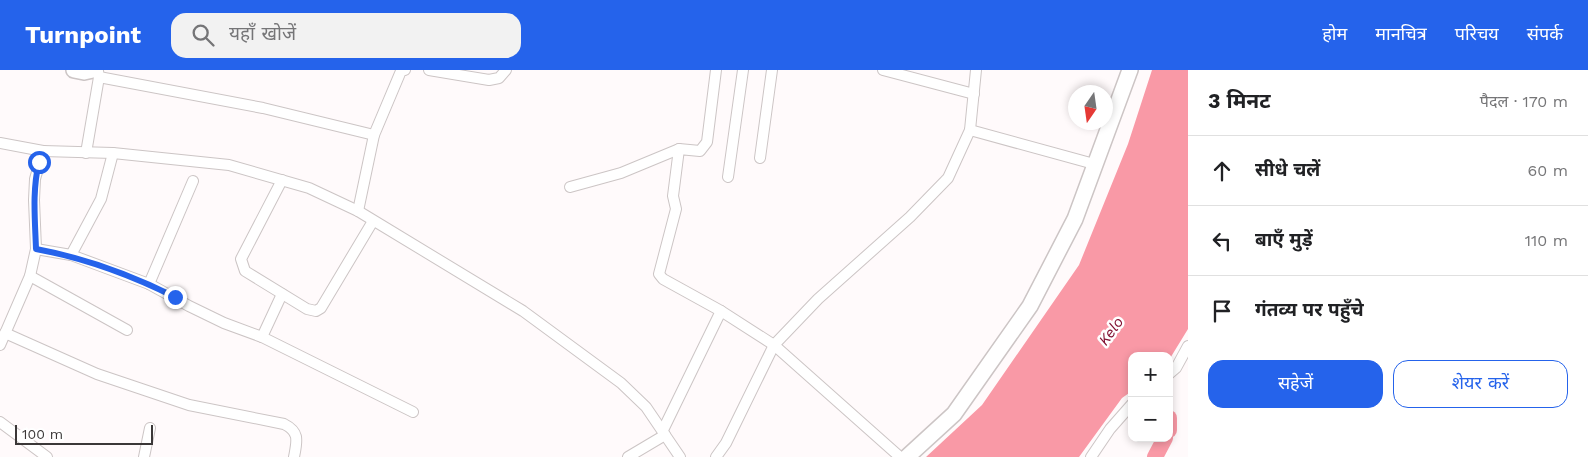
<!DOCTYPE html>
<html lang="hi">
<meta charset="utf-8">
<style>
:root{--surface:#fff;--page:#f2f2f2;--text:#202124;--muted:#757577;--line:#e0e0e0;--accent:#2563eb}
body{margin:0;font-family:"Work Sans","Noto Sans Devanagari",sans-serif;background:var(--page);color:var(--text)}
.controls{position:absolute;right:15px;bottom:15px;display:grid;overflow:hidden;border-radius:10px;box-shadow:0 2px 8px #0003}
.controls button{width:45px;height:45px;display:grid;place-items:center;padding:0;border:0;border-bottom:1px solid var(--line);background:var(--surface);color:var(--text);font:25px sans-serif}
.compass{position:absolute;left:1068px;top:15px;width:45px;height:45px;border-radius:50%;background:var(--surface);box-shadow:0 2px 8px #0003;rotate:193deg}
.scale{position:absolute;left:15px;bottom:12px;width:138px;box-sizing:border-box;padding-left:5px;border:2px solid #3b3838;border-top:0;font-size:14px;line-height:18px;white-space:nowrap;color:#3b3838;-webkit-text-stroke:4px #fff;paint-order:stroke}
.stop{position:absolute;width:15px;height:15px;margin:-11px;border:4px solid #2563eb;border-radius:50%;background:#fff}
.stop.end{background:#2563eb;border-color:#fff;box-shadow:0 1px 5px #0008}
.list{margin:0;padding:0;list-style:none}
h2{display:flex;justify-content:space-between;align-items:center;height:65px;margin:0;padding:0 20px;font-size:21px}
h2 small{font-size:16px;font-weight:400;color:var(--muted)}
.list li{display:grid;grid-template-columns:32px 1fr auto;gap:15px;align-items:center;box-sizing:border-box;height:70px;padding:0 20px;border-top:1px solid var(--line)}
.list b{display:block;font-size:19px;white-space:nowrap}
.list em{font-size:16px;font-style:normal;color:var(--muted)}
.actions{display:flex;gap:10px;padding:15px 20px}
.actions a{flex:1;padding:11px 0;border:1px solid var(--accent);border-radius:15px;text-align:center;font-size:18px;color:var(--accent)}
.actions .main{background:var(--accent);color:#fff}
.icon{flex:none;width:28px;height:28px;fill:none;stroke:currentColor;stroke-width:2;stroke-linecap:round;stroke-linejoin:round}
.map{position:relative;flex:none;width:1188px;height:387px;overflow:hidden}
header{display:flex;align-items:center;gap:30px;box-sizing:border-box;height:70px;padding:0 25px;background:var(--accent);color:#fff}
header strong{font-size:24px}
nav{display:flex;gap:28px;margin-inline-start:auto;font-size:18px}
.search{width:350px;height:45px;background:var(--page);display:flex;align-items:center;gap:12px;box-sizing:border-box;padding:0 18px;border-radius:15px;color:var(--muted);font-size:19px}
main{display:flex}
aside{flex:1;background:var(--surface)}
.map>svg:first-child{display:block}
</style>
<header>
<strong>Turnpoint</strong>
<div class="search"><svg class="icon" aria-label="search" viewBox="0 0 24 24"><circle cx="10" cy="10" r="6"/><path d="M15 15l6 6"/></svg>यहाँ खोजें</div>
<nav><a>होम</a><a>मानचित्र</a><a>परिचय</a><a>संपर्क</a></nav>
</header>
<main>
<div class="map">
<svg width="1188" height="387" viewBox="0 0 1188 387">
<rect width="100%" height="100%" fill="#fffafb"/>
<polygon fill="#f999a6" points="1152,0 1188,0 1188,259 1169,290 1169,286 1132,286 1132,321 1122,328 1079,387 926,387 982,335 1079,195 1128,74"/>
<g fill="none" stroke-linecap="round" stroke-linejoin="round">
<g stroke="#f999a6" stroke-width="16">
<polyline points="1169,348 1169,360"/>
<polyline points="1155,387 1165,368"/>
</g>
<defs>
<g id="street">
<polyline points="429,0 489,10 499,8 506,0"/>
<polyline points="716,0 707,72 700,81 679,79 673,126 676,139 659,204 663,209 721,241 774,275 900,387"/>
<polyline points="883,0 974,24"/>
<polyline points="99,7 263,38 374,65"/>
<polyline points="970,60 1094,94"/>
<polyline points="0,73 43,81"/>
<polyline points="86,83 99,7 98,1"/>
<polyline points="760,88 772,0"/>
<polyline points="728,107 743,0"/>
<polyline points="282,110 241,189 245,201 307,239 316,241 321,238 373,151"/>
<polyline points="570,117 621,103 679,79"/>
<polyline points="358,141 374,65 401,1 405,0"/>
<polyline points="36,179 71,185 149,214 189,236 224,253 262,267 413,342"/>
<polyline points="71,185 101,129 113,83"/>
<polyline points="30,206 127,260"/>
<polyline points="149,214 193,111"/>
<path d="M 5,263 L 97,304 L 189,335 L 284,354 C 300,362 297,371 294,387"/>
<polyline points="262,267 282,224"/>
<polyline points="0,275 30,206 36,179 34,130 35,109 43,81 113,83 229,95 309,118 358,141 523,241 621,313 646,337 680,387"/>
<polyline points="1169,304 1176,298 1188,276"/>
<polyline points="0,352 47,387"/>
<polyline points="663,360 721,241"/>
<polyline points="144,387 150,358"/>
<polyline points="628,387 665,365"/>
<polyline points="716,387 726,373 774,275 818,229 910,147 948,108 970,60 976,0"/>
<polyline points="1091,387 1110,359 1132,334"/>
</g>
<g id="secondary">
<polyline points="74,0 84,2 93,0"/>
<polyline points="907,387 954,344 1030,236 1075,149 1130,0"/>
</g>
</defs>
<use href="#street" stroke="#ccc5c5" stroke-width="12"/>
<use href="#secondary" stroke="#ccc5c5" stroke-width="18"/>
<use href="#street" stroke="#fff" stroke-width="10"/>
<use href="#secondary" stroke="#fff" stroke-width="15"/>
</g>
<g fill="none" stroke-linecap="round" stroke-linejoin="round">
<path stroke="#2563eb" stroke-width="6" d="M 39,92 C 32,121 35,149 36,179 C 85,188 131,205 175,227"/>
</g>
<g text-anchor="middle" stroke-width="5" stroke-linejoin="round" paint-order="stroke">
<g font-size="15" font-style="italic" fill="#821132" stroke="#fff">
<text transform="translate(1111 261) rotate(-54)" y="5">Kelo</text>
</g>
</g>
</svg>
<div class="controls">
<button>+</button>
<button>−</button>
</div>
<svg class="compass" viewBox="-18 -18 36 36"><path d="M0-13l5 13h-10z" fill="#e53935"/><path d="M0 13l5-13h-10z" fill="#757577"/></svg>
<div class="scale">100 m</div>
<div class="stop" style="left:39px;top:92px"></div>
<div class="stop end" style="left:175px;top:227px"></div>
</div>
<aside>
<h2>3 मिनट<small>पैदल · 170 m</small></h2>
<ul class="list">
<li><svg class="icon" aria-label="ahead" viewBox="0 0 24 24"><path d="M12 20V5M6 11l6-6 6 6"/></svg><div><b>सीधे चलें</b></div><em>60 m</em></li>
<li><svg class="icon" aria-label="left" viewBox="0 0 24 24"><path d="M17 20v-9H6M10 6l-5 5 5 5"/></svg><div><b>बाएँ मुड़ें</b></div><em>110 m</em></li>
<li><svg class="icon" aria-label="arrive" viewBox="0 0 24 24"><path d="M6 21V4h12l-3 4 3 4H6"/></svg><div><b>गंतव्य पर पहुँचे</b></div></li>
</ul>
<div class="actions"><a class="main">सहेजें</a><a>शेयर करें</a></div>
</aside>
</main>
